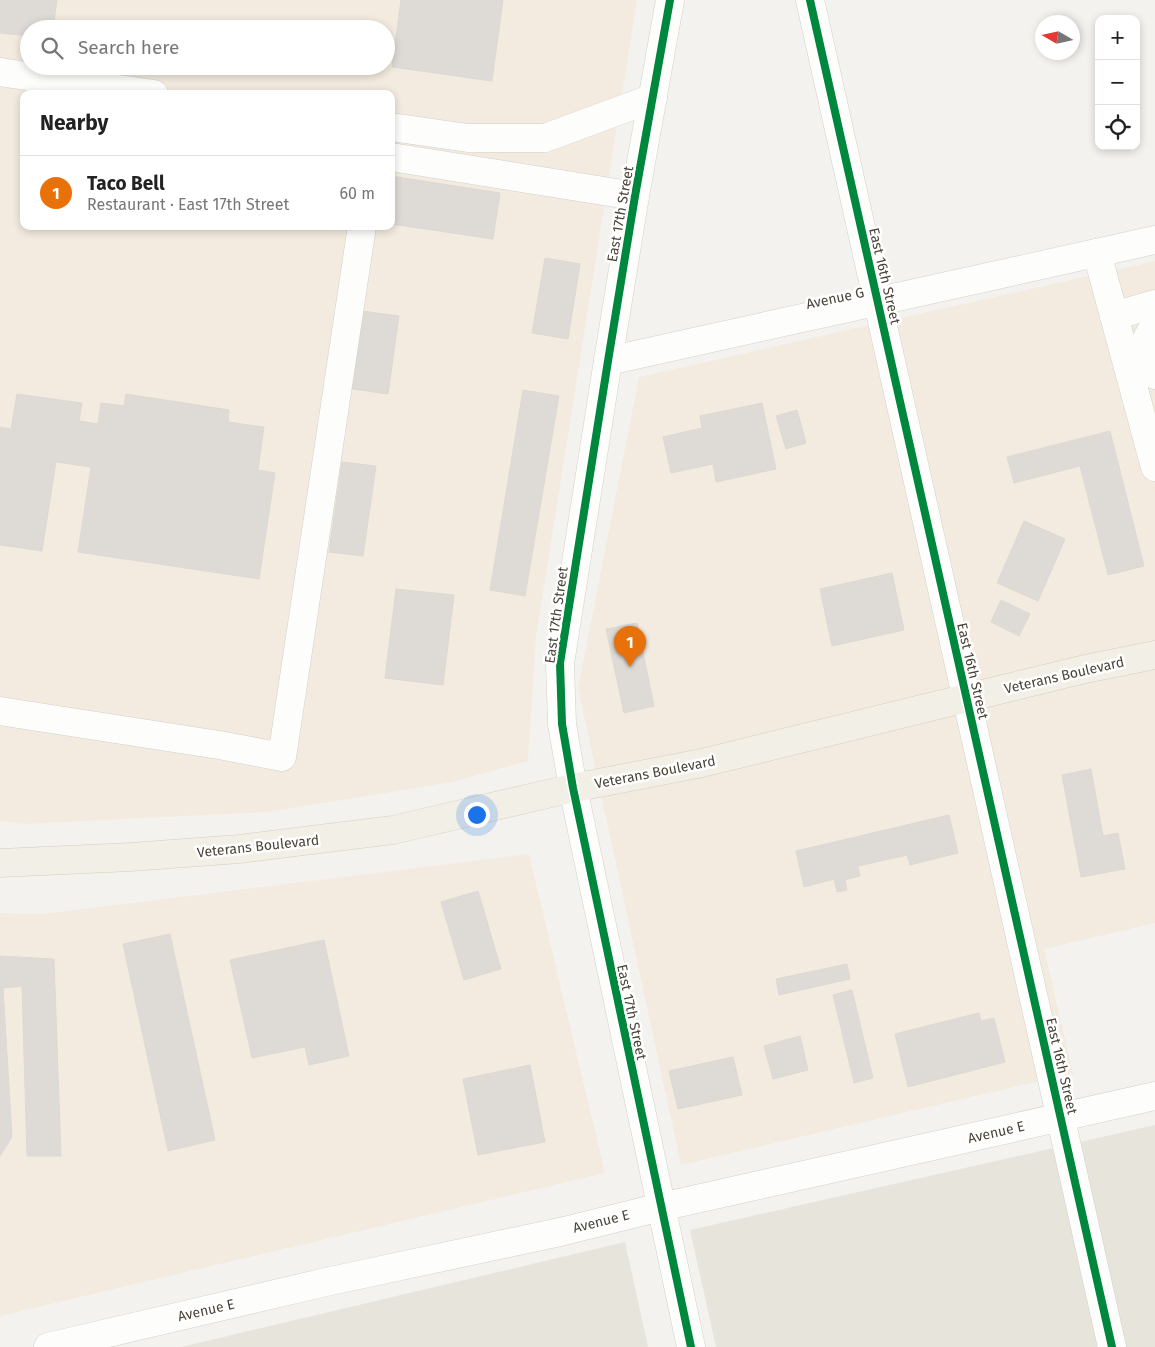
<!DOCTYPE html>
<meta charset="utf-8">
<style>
:root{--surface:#fff;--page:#f6f6f6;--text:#222;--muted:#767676;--line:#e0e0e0;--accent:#0f766e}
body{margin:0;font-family:"Fira Sans",sans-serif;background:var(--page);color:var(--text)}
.controls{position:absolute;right:15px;top:15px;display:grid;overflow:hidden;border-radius:10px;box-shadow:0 2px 8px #0003}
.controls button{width:45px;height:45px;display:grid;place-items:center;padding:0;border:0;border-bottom:1px solid var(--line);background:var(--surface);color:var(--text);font:25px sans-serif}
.compass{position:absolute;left:1035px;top:15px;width:45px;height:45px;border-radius:50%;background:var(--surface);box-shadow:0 2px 8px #0003;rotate:279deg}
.you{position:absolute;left:476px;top:814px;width:18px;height:18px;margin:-12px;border:4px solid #fff;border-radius:50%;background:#1a73e8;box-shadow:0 0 0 8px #1a73e833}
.badge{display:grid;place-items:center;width:32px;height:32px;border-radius:50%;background:var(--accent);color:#fff;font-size:16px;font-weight:700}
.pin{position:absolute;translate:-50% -41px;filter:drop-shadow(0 1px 2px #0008)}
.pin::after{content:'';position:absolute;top:26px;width:18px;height:15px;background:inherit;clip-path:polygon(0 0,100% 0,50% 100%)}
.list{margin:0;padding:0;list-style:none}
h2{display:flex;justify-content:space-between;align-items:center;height:65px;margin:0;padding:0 20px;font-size:21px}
h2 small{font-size:16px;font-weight:400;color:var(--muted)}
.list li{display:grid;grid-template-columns:32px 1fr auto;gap:15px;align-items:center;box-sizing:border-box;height:75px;padding:0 20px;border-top:1px solid var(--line)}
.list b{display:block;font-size:19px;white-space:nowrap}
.list p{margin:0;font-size:16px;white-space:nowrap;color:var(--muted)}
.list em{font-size:16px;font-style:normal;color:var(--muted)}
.icon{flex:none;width:28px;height:28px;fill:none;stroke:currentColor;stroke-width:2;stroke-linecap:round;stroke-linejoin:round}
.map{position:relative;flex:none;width:1155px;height:1347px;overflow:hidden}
.search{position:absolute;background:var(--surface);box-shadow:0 2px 8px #0003;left:20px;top:20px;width:375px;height:55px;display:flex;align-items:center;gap:12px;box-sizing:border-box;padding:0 18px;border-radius:28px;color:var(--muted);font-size:19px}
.panel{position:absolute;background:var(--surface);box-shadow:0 2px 8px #0003;left:20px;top:90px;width:375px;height:140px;border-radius:10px}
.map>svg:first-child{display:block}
</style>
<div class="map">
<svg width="1155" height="1347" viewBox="0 0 1155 1347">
<rect width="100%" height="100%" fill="#f4f2ee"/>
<g fill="#e7e4dc">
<polygon points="1155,1125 1155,1347 716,1347 690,1230"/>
<polygon points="625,1242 648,1347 181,1347"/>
</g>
<g fill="#f3ebdf" fill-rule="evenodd">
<path d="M 0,0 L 637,0 L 536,637 L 528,761 L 453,782 L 268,812 L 23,824 L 0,821 ZM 29,29 L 386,29 L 386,66 L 29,66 ZM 24,94 L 391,94 L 391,226 L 24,226 Z"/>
<polygon points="1155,261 1155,923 1044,949 1073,1073 681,1165 578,688 639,377"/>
<polygon points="529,854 605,1173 0,1316 0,913 42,914"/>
</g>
<g fill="#dedbd6" stroke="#dcd9d4">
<polygon points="0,0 57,0 53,29 29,29 29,36 0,33"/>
<polygon points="401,0 503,0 492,81 392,67"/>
<polygon points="391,176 500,193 493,239 391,224"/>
<polygon points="545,258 580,264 568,339 532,333"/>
<polygon points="363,311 399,316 388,394 352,389"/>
<polygon points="523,390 559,396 525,596 490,590"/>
<polygon points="17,394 82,403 79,421 98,424 101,403 124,406 126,394 229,410 228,422 264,427 258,470 275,473 259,579 78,552 91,467 56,462 42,551 0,545 0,427 11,429"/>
<polygon points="762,403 776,469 716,482 713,464 671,473 663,437 702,428 700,416"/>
<polygon points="797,410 806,443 786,449 776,416"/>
<polygon points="1110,431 1144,566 1108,575 1080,466 1014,483 1007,457"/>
<polygon points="342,462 376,466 363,556 329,552"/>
<polygon points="1024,521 1065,539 1038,601 997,583"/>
<polygon points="892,573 904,630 832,646 820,589"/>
<polygon points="396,589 454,595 443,685 385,678"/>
<polygon points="1001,600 1030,614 1019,636 991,622"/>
<polygon points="637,623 654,706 624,713 606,629"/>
<polygon points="1091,769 1103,836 1118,833 1125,869 1081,877 1062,775"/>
<polygon points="949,815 958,853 910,865 907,855 858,866 860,876 845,880 847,890 837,892 834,879 804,887 796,851"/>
<polygon points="478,891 501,969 464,980 441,902"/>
<polygon points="170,934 215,1140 168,1151 123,944"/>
<polygon points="324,940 349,1056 309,1065 305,1047 252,1058 230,960"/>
<polygon points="0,956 54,959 61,1156 27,1156 22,986 3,988 12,1137 0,1156"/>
<polygon points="847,964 850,979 779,995 776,979"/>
<polygon points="852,990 873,1078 854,1083 833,995"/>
<polygon points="979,1013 981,1021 994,1018 1005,1062 908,1087 895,1034"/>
<polygon points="800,1036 808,1070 773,1079 764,1046"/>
<polygon points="733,1057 742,1095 678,1109 669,1071"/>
<polygon points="530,1065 545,1142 478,1155 463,1079"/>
</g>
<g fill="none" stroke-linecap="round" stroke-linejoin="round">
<defs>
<g id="minor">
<polyline points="670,0 635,196 608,361 560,663 562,724 573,788 691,1347"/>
<polyline points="810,0 1112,1347"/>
<polyline points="0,72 154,94"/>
<polyline points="391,127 468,138 545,138 653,98"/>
<polyline points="391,157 635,196"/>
<polyline points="1097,253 1155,467"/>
<polyline points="1114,316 1155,304"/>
<polyline points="1155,325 1147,338 1155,375"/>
<polyline points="608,361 1155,240"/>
<polyline points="0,711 219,745 282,757 362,226"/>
<polyline points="48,1347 326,1282 560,1232 661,1207 1155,1096"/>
</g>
<polyline id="major" points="0,863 131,857 239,849 393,830 573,788 702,763 1085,669 1155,655"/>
</defs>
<use href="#minor" stroke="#d2d0cb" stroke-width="29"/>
<use href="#major" stroke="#d6cebb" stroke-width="29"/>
<use href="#minor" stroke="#fdfdfc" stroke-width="28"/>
<use href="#major" stroke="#f2efe6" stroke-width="28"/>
<defs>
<g id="cycleway">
<polyline points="670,0 635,196 608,361 560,663 562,724 573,788 691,1347"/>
<polyline points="810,0 1112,1347"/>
</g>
</defs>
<use href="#cycleway" stroke="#fff" stroke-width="11"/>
<use href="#cycleway" stroke="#00873e" stroke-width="8"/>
</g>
<g text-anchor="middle" stroke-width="5" stroke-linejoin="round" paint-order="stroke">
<g font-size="14" fill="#4b4439" stroke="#fff">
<text transform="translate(620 214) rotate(-80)" y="5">East 17th Street</text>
<text transform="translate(885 276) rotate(77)" y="5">East 16th Street</text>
<text transform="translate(835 298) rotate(-12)" y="5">Avenue G</text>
<text transform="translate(556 615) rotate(-82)" y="5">East 17th Street</text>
<text transform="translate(973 671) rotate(77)" y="5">East 16th Street</text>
<text transform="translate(1064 675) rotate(-13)" y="5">Veterans Boulevard</text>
<text transform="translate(655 772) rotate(-11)" y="5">Veterans Boulevard</text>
<text transform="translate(258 846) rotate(-6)" y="5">Veterans Boulevard</text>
<text transform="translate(632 1012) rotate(78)" y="5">East 17th Street</text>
<text transform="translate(1062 1066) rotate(77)" y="5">East 16th Street</text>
<text transform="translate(996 1132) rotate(-13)" y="5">Avenue E</text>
<text transform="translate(601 1221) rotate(-14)" y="5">Avenue E</text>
<text transform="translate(206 1310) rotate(-13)" y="5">Avenue E</text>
</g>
</g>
</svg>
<div class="controls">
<button>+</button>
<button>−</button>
<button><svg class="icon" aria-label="locate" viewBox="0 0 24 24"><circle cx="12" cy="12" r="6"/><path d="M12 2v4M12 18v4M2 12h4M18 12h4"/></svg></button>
</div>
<svg class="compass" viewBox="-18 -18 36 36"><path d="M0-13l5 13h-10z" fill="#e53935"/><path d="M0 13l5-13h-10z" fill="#767676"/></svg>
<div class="you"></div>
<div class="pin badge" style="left:630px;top:667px;background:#e8710a">1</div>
<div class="search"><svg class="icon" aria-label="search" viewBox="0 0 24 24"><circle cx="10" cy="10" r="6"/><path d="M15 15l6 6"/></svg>Search here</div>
<section class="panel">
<h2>Nearby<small></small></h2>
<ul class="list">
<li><span class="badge" style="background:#e8710a">1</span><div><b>Taco Bell</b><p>Restaurant · East 17th Street</p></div><em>60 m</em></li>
</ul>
</section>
</div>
